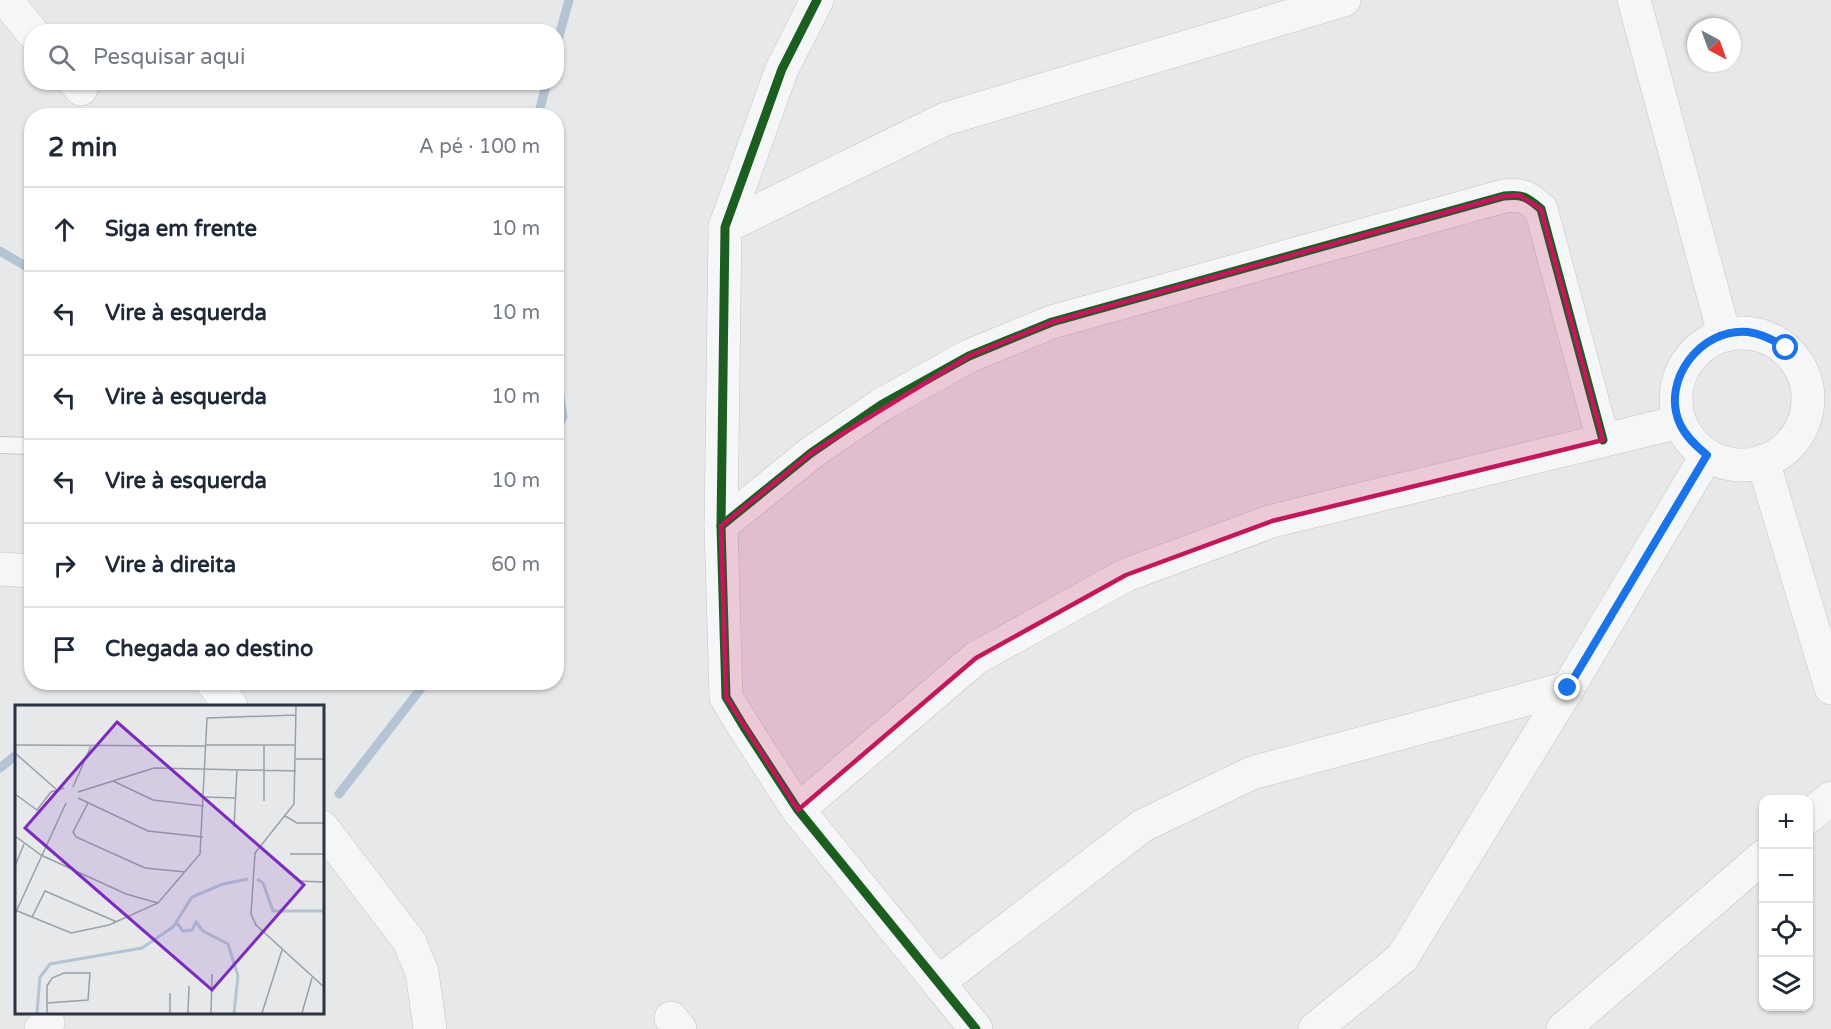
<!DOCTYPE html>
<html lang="pt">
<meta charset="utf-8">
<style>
:root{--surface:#fff;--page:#f2f2f3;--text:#1f2937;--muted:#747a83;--line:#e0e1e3}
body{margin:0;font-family:"Varela Round",sans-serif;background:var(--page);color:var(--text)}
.controls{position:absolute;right:18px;bottom:18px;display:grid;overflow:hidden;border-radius:12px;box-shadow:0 2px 4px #0004}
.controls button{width:54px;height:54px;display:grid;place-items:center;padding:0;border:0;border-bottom:2px solid var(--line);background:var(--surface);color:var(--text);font:30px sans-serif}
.compass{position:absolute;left:1687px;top:18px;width:54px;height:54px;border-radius:50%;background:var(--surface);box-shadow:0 2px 4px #0004;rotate:139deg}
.stop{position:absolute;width:18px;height:18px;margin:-14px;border:4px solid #1a73e8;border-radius:50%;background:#fff}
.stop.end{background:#1a73e8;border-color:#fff;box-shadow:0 2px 6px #0008}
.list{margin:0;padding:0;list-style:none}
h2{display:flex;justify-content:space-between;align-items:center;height:78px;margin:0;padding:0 24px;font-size:26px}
h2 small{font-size:20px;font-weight:400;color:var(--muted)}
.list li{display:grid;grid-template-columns:39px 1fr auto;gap:18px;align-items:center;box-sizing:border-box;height:84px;padding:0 24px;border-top:2px solid var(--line)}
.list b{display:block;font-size:22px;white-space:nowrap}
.list em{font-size:20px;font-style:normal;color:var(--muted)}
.icon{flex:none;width:33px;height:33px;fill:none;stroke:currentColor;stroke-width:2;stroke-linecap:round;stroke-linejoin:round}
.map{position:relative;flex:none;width:1831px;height:1029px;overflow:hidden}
.search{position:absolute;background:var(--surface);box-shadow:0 2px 4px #0004;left:24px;top:24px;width:540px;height:66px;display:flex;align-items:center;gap:15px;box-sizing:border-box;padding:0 21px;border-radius:24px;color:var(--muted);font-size:22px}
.panel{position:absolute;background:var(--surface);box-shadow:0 2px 4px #0004;left:24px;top:108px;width:540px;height:582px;border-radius:24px}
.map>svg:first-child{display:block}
</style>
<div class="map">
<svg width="1831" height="1029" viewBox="0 0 1831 1029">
<rect width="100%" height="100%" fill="#e6e8ea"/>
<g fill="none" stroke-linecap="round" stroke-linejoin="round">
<g stroke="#b4c4d5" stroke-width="9">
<polyline points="556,47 569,0"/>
<polyline points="538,116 547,82"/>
<polyline points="0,251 32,270"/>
<polyline points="556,370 563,417 556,431"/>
<polyline points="0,768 16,755"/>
<polyline points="339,794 426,682"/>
</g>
<defs>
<polyline id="lane" points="0,445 32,446"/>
<g id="street">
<polyline points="6,0 32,32"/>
<polyline points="817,0 782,69 725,227 721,526 726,697 744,727 798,810 976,1029"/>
<polyline points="1634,0 1724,334"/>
<polyline points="75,82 81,89"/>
<polyline points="725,227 945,119 1344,0"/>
<circle cx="1742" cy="399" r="66"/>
<polyline points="1763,461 1831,688"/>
<path d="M 721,526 L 811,453 L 881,405 L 969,356 L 1052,322 L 1504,196 C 1523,194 1527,197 1541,209 L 1603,440"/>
<polyline points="0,569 32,571"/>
<polyline points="212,682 231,706"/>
<polyline points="798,810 976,658 1126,575 1272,521 1679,422"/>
<polyline points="1808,817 1831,798"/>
<polyline points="322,827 409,941 422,972 430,1029"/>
<polyline points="939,982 1142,826 1252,773 1568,688"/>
<polyline points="671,1018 680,1029"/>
<polyline points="41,1029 48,1023"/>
<polyline points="1315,1029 1402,958 1568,688 1707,455"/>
<polyline points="1563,1029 1764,856"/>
</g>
</defs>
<use href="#lane" stroke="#c4c6c8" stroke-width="18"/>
<use href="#street" stroke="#c4c6c8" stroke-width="34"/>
<use href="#lane" stroke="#f5f6f7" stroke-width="16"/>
<use href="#street" stroke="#f5f6f7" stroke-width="33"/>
<defs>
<g id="cycleway">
<polyline points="817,0 782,69 725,227 721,526 726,697 744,727 798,810 976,1029"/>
<path d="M 721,526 L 811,453 L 881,405 L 969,356 L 1052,322 L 1504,196 C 1523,194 1527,197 1541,209 L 1603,440"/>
</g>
</defs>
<use href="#cycleway" stroke="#f4f6f9" stroke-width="13"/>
<use href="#cycleway" stroke="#1b5e20" stroke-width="9"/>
</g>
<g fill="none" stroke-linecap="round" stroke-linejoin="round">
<path stroke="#1a73e8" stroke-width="8" d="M 1568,688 L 1707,455 C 1696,446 1686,437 1680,424 C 1660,380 1702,327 1748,332 C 1763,334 1774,340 1786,348"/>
</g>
<path fill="#c2185b" fill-opacity="0.2" stroke="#c2185b" stroke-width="4.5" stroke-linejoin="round" d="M 1519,195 L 1541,209 L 1603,440 L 1272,521 L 1126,575 L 976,658 L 798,810 L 726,697 L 721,526 L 811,453 L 969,356 L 1052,322 L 1504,196 Z"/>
<g transform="translate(15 705)">
<rect width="309" height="309" fill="#e6e8ea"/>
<path fill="none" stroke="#b4c4d5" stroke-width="3" d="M 242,174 L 248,178 L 258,206 L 309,206M 161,217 L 168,226 L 177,225 L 181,217 L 188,226 L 213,239 L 223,271 L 219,308M 22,308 L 25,272 L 35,259 L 127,243 L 158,222 L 177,192 L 208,179 L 233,174"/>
<path fill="none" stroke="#9ba0a8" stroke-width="1.5" d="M 281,1 L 279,99 L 240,148 L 236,209 L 241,220 L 309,282M 0,40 L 191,41M 191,40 L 280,40M 0,48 L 41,84M 281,54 L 309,54M 98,76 L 138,95 L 189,101M 58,82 L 76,41M 63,87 L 139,63 L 281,66M 0,89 L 22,105 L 36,87 L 49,83M 189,92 L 221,93M 63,93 L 133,126 L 188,132M 249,96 L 249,40M 73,98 L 58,127 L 61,132 L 130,163 L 170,167M 270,111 L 282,118 L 309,118M 219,122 L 222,65M 0,131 L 26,150 L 111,189 L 143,198M 275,149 L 309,149M 0,161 L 9,139M 283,176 L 309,177M 0,205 L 56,228 L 94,220 L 143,198 L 185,149 L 192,13 L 281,10M 0,209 L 51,98M 17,212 L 30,186 L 102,217M 32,298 L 73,295 L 75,268 L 49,268 L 37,273 L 32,281 L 32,308M 155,308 L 155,288M 173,308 L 174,281M 196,308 L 197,269M 247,308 L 267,245M 287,308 L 297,273"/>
<path fill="#7b2cbf" fill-opacity="0.15" stroke="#7b2cbf" stroke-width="3" d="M 102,17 L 289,180 L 197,285 L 10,123 Z"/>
<rect width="309" height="309" fill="none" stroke="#2b3445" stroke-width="3"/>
</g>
</svg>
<div class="controls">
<button>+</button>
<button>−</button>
<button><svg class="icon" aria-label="locate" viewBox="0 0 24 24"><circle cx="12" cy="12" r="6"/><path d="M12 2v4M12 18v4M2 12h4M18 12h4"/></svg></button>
<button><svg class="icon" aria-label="layers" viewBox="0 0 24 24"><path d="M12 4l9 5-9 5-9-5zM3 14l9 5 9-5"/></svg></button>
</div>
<svg class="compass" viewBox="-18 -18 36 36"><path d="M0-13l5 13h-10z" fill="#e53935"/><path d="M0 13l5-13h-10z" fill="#747a83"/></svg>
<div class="stop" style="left:1786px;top:348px"></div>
<div class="stop end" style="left:1568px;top:688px"></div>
<div class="search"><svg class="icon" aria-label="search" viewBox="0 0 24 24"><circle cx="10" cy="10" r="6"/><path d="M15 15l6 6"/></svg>Pesquisar aqui</div>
<section class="panel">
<h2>2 min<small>A pé · 100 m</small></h2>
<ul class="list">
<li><svg class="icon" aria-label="ahead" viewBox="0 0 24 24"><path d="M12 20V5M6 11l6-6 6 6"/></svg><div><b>Siga em frente</b></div><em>10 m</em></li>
<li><svg class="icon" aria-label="left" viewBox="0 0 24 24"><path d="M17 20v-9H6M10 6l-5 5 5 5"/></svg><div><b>Vire à esquerda</b></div><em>10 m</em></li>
<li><svg class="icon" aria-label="left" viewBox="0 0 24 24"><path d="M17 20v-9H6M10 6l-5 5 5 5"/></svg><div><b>Vire à esquerda</b></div><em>10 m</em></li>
<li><svg class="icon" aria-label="left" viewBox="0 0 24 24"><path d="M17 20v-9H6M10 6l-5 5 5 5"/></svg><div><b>Vire à esquerda</b></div><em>10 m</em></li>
<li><svg class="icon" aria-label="right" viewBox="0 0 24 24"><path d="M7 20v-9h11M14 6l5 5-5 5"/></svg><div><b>Vire à direita</b></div><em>60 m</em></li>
<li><svg class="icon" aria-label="arrive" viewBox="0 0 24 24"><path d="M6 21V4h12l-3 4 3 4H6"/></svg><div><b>Chegada ao destino</b></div></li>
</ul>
</section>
</div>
